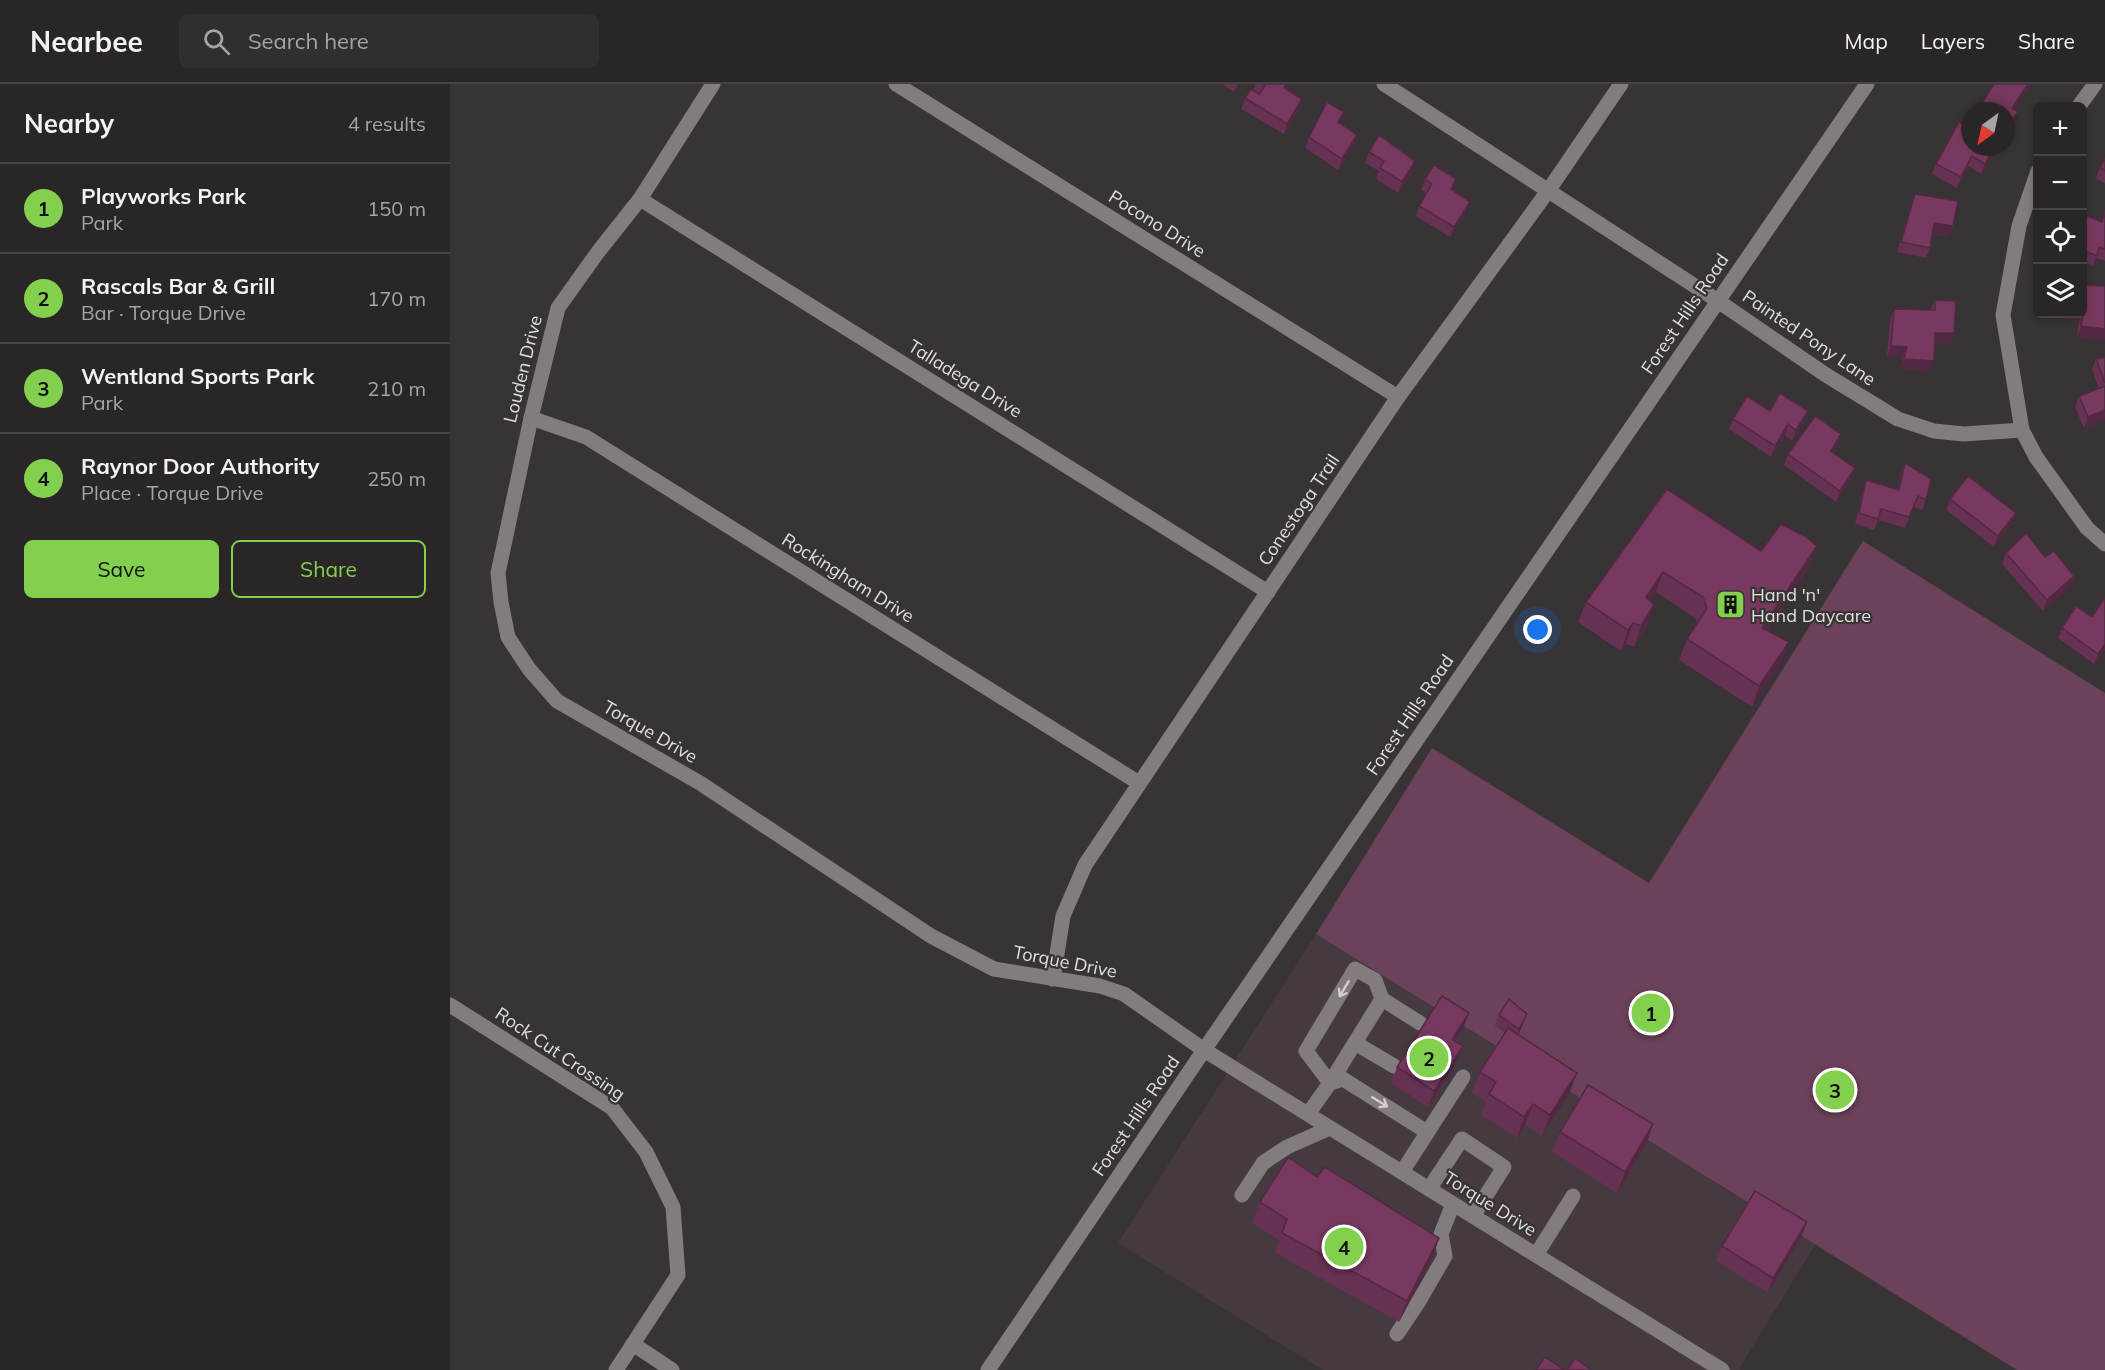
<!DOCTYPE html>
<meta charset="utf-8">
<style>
:root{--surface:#2a2628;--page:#322e30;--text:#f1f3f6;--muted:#a5a5a8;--line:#464345;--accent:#83d04e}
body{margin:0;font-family:Mulish,sans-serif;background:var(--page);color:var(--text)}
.controls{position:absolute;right:18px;top:18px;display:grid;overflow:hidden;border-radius:9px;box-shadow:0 3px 9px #0003}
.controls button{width:54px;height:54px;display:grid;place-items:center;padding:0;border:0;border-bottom:2px solid var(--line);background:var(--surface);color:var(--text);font:30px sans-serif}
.compass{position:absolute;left:1511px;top:18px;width:54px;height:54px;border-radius:50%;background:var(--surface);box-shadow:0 3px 9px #0003;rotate:213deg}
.you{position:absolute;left:1088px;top:546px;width:21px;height:21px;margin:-15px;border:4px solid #fff;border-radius:50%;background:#1a73e8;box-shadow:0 0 0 9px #1a73e833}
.badge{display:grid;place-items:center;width:39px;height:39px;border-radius:50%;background:var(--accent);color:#111;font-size:20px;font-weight:700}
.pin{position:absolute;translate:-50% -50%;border:3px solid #fff;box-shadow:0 2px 6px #0006}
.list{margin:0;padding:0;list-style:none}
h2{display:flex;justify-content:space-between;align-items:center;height:78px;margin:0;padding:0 24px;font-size:26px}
h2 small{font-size:20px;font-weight:400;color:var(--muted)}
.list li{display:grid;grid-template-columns:39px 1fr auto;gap:18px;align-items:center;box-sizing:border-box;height:90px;padding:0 24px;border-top:2px solid var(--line)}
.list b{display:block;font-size:22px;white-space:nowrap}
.list p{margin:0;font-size:20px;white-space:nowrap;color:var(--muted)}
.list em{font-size:20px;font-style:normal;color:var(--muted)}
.actions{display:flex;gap:12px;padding:18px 24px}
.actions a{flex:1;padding:14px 0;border:2px solid var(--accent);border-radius:9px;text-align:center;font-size:21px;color:var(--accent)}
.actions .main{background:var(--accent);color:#111}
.icon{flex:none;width:33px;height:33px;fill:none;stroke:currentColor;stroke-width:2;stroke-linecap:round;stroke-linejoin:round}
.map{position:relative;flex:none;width:1655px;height:1286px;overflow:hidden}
header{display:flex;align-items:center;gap:36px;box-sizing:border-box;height:84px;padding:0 30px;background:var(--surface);border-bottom:2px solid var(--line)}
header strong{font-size:28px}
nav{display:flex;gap:33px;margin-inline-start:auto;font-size:21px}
.search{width:420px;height:54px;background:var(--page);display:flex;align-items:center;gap:15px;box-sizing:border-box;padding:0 21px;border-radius:9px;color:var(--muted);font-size:22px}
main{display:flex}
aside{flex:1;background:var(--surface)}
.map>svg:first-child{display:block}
</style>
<header>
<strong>Nearbee</strong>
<div class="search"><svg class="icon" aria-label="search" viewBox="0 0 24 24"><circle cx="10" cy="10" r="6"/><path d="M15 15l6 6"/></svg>Search here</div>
<nav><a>Map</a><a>Layers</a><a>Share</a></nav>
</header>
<main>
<aside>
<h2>Nearby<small>4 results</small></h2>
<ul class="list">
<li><span class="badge">1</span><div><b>Playworks Park</b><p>Park</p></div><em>150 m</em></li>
<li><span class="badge">2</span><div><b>Rascals Bar &amp; Grill</b><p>Bar · Torque Drive</p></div><em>170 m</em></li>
<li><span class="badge">3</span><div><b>Wentland Sports Park</b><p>Park</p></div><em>210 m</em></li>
<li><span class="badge">4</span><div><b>Raynor Door Authority</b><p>Place · Torque Drive</p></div><em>250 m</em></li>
</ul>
<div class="actions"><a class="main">Save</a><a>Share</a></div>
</aside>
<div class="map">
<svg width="1655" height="1286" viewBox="0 0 1655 1286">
<rect width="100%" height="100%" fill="#383335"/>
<polygon fill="#453a40" points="866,850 1365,1161 1289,1285 1290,1286 873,1286 668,1159"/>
<polygon fill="#6c425a" points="1413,457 1655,609 1655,1286 1567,1286 866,850 982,664 1199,799"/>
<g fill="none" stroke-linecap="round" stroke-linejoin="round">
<g stroke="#827c7f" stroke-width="15">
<polyline points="263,0 190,115 148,168 108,224 81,334 48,489 51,518 58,553 79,585 107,617 250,699 481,852 544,885 650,902 674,910 754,966 1272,1286"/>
<polyline points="446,0 948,313"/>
<polyline points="934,0 1268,217 1376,291 1448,335 1484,347 1514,350 1572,346"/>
<polyline points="1629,22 1645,0"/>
<polyline points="1588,87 1569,142 1553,231 1572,346 1586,373 1637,444 1655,460"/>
<polyline points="190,115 818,508"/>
<polyline points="81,334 136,353 689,699"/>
<polyline points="603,895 613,832 635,781 948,313 1098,107 1171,0"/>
<polyline points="932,915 970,939"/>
<polyline points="0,921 162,1024 196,1068 223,1123 228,1191 166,1286"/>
<polyline points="905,959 944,982"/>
<polyline points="880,999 893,995 977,1048"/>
<polyline points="858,1030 880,999 932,915 925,896 905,885 856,967 880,999"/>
<polyline points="952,1088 1013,993"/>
<polyline points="979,1105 1012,1055 1054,1083 1023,1132"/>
<polyline points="792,1111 813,1079 837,1063 880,1044"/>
<polyline points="1086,1171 1123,1112"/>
<polyline points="947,1250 969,1217 995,1172 991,1150 1003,1120"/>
<polyline points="183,1260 222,1286"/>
<polyline points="538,1286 754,966 1417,0"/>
</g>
</g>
<g fill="#663152">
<polygon points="772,0 788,0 784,8"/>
<polygon points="805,0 836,0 835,5 848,26 834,50 791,25 795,14 803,7"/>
<polygon points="907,51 903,62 888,86 855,64 859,53"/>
<polygon points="1520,63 1545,63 1543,69 1531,90 1518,82 1507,104 1482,90 1486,80"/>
<polygon points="919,68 962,87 948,109 926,95 929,87 915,79"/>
<polygon points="1655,75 1655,100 1646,94 1650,83"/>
<polygon points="975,95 1002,106 1016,129 1000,153 966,132 969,122 977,109 971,106"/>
<polygon points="1465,110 1503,142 1499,152 1482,150 1480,164 1476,174 1447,168"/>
<polygon points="1655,126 1655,177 1646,174 1643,182 1632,178 1632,130 1652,137"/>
<polygon points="1655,202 1655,256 1627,253 1629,237 1610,234 1610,230 1632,230"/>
<polygon points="1485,216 1504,249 1501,260 1484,260 1480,287 1450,285 1453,274 1437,273 1440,236 1444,225 1481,226"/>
<polygon points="1655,273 1655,335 1634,344 1625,323 1629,312 1649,305 1642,285 1646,275"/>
<polygon points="1320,327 1354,338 1342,357 1335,351 1321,373 1279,345 1283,335"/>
<polygon points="1391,350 1387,361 1383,368 1405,384 1401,394 1386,418 1334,381 1338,370"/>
<polygon points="1455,379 1476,416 1472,426 1464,423 1455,444 1428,436 1424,446 1405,440 1413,407 1416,396 1448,406 1451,390"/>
<polygon points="1217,405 1311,467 1367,462 1359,483 1317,547 1332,579 1302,623 1229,576 1237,555 1247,539 1245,534 1206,508 1200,517 1197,542 1184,563 1176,560 1171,567 1128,538 1136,518"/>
<polygon points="1500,415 1566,429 1562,440 1544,463 1496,426"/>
<polygon points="1556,469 1624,492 1620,503 1593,527 1552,480"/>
<polygon points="1612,544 1655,566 1644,580 1608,554"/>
<polygon points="1077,930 1068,951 1119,1010 1092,1052 1075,1041 1067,1054 1031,1031 1036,1018 1022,1009 1030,988 1055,949 1045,942 1049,931"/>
<polygon points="1013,945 1005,957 1013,962 1007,978 978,1023 941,999 947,983"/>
<polygon points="1203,1040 1196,1061 1167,1109 1102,1068 1110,1048"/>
<polygon points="867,1093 989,1154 982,1175 949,1238 825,1169 829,1156 802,1139 810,1118"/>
<polygon points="1351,1154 1318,1209 1266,1177 1272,1162"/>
</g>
<g fill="#532842">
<polygon points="1578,0 1581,0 1579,4 1558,34 1562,24"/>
<polygon points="852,15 848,26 834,50 837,40"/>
<polygon points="1568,28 1564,38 1556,49 1556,43"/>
<polygon points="907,51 903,62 888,86 892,75"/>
<polygon points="1544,63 1545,63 1543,69 1531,90 1535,80"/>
<polygon points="1522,72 1518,82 1507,104 1511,93"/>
<polygon points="965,77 962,87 948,109 952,98"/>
<polygon points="1020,118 1016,129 1000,153 1004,143"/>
<polygon points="1484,139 1503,142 1499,152 1480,149"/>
<polygon points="1611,230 1632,230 1629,237 1610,234"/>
<polygon points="1631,242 1655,245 1655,256 1627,253"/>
<polygon points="1485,249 1504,249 1501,260 1481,260"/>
<polygon points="1441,262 1457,263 1453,274 1437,273"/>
<polygon points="1454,275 1484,277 1480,287 1450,285"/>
<polygon points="1655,326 1655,335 1634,344 1638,333"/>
<polygon points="1358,327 1354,338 1342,357 1346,346"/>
<polygon points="1338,340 1335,351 1321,373 1325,362"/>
<polygon points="1391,350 1387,361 1377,378 1381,367"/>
<polygon points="1405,384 1401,394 1386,418 1390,407"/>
<polygon points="1566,429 1562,440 1544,463 1548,452"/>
<polygon points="1367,462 1359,483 1305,565 1312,544"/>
<polygon points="1213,488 1206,508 1189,534 1196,513"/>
<polygon points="1624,492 1620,503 1593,527 1597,516"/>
<polygon points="1204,521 1197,542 1184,563 1191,542"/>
<polygon points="1183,539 1176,560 1171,567 1178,546"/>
<polygon points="1339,558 1332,579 1302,623 1309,602"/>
<polygon points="1655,560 1655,566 1644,580 1648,570"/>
<polygon points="1019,929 1013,945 996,971 1002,955"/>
<polygon points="1077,930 1073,940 1066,956 1069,945"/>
<polygon points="1013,962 1007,978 978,1023 984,1007"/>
<polygon points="1127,989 1119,1010 1092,1052 1100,1031"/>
<polygon points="1083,1020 1075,1041 1067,1054 1074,1033"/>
<polygon points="1203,1040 1196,1061 1167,1109 1175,1088"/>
<polygon points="1357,1138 1351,1154 1318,1209 1323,1194"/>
<polygon points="989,1154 982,1175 949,1238 957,1217"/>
</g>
<g fill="#77395f" stroke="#532842" stroke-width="1.5">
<polygon points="812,0 836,0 834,4 852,15 837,40 795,14 801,5 809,10 815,2"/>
<polygon points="1544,0 1578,0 1562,24 1568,28 1556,43 1556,27 1527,27"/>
<polygon points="877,18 894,28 888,38 907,51 892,75 859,53"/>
<polygon points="1509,38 1520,44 1520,63 1544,63 1535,80 1522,72 1511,93 1486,80"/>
<polygon points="929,51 965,77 952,98 930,84 934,77 919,68"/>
<polygon points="1655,75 1655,87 1650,83"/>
<polygon points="984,81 1006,95 1001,105 1020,118 1004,143 969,122 982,100 975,95"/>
<polygon points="1465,110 1508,117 1503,142 1484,139 1480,164 1451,158"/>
<polygon points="1655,128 1655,165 1649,163 1647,172 1632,166 1632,130 1652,138"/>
<polygon points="1632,201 1655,202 1655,245 1631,242 1633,226"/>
<polygon points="1485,216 1506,217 1504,249 1485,249 1484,277 1454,275 1457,263 1441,262 1444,225 1485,226"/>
<polygon points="1655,273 1655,299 1646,275"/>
<polygon points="1655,302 1655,326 1638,333 1629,312"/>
<polygon points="1330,309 1358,327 1346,346 1338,340 1325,362 1283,335 1297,312 1320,327"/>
<polygon points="1365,332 1391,350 1381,367 1405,384 1390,407 1338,370"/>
<polygon points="1455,379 1481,395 1476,416 1468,412 1459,433 1431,425 1428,435 1409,429 1416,396 1449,406"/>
<polygon points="1518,392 1566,429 1548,452 1500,415"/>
<polygon points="1217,405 1311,467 1331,440 1356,453 1367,462 1312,544 1339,558 1309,602 1237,555 1257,524 1253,513 1213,488 1196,513 1204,521 1191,542 1183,539 1178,546 1136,518"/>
<polygon points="1576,449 1595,473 1604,467 1624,492 1597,516 1556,469"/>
<polygon points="1654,515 1655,516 1655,560 1648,570 1612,544 1626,522 1642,533"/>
<polygon points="992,912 1019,929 1002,955 1013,962 984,1007 947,983"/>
<polygon points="1059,915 1077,930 1069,945 1049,931"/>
<polygon points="1058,944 1127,989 1100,1031 1083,1020 1074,1033 1039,1010 1046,998 1030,988"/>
<polygon points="1138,1001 1203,1040 1175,1088 1110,1048"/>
<polygon points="838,1073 867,1093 875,1083 989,1154 957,1217 832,1149 837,1135 810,1118"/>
<polygon points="1305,1107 1357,1138 1323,1194 1272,1162"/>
<polygon points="1095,1273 1114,1286 1086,1286"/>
<polygon points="1125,1274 1141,1286 1117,1286"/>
</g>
<defs><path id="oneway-shaft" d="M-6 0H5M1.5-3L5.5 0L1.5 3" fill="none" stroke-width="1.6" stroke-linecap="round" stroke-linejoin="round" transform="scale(1.5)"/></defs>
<g stroke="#d3cfd1">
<use href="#oneway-shaft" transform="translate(894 905) rotate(121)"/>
<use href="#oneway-shaft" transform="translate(930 1018) rotate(32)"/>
</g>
<defs>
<symbol id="building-square" viewBox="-11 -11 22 22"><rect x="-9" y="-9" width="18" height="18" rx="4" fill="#83d04e" stroke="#383335"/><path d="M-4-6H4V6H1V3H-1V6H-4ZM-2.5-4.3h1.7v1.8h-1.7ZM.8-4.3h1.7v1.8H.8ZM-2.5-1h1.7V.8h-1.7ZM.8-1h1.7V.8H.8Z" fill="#111"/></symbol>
</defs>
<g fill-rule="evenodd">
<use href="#building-square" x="1264" y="504" width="33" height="33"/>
</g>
<g text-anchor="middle" stroke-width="4.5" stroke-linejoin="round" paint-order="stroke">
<g font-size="18" fill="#e1dee0" stroke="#383335">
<text transform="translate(707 140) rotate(32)" y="6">Pocono Drive</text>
<text transform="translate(1235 230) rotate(-56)" y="6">Forest Hills Road</text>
<text transform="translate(1359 254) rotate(34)" y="6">Painted Pony Lane</text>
<text transform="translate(73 285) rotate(-76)" y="6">Louden Drive</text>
<text transform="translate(515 295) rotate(32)" y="6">Talladega Drive</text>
<text transform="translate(849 426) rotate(-56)" y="6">Conestoga Trail</text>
<text transform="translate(398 494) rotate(32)" y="6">Rockingham Drive</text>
<text transform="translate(960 631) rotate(-56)" y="6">Forest Hills Road</text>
<text transform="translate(200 648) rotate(30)" y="6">Torque Drive</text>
<text transform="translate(615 878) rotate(11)" y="6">Torque Drive</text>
<text transform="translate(110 970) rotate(34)" y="6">Rock Cut Crossing</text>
<text transform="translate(686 1032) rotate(-56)" y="6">Forest Hills Road</text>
<text transform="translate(1040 1120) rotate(32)" y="6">Torque Drive</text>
</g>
<g font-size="18" fill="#e1dee0" stroke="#383335" text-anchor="start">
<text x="1301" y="517">Hand 'n'<tspan x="1301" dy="21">Hand Daycare</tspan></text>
</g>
</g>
</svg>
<div class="controls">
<button>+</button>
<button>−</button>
<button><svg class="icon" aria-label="locate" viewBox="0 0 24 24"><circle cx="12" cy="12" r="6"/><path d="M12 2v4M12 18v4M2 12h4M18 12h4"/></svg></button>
<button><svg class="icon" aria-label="layers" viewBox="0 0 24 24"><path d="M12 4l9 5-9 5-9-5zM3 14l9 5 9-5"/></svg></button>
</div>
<svg class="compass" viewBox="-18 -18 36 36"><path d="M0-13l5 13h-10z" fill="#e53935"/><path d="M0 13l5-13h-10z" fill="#a5a5a8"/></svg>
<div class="you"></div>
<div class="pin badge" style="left:1201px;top:929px">1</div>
<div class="pin badge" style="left:979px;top:974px">2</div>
<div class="pin badge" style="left:1385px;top:1006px">3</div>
<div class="pin badge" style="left:894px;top:1163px">4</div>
</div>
</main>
